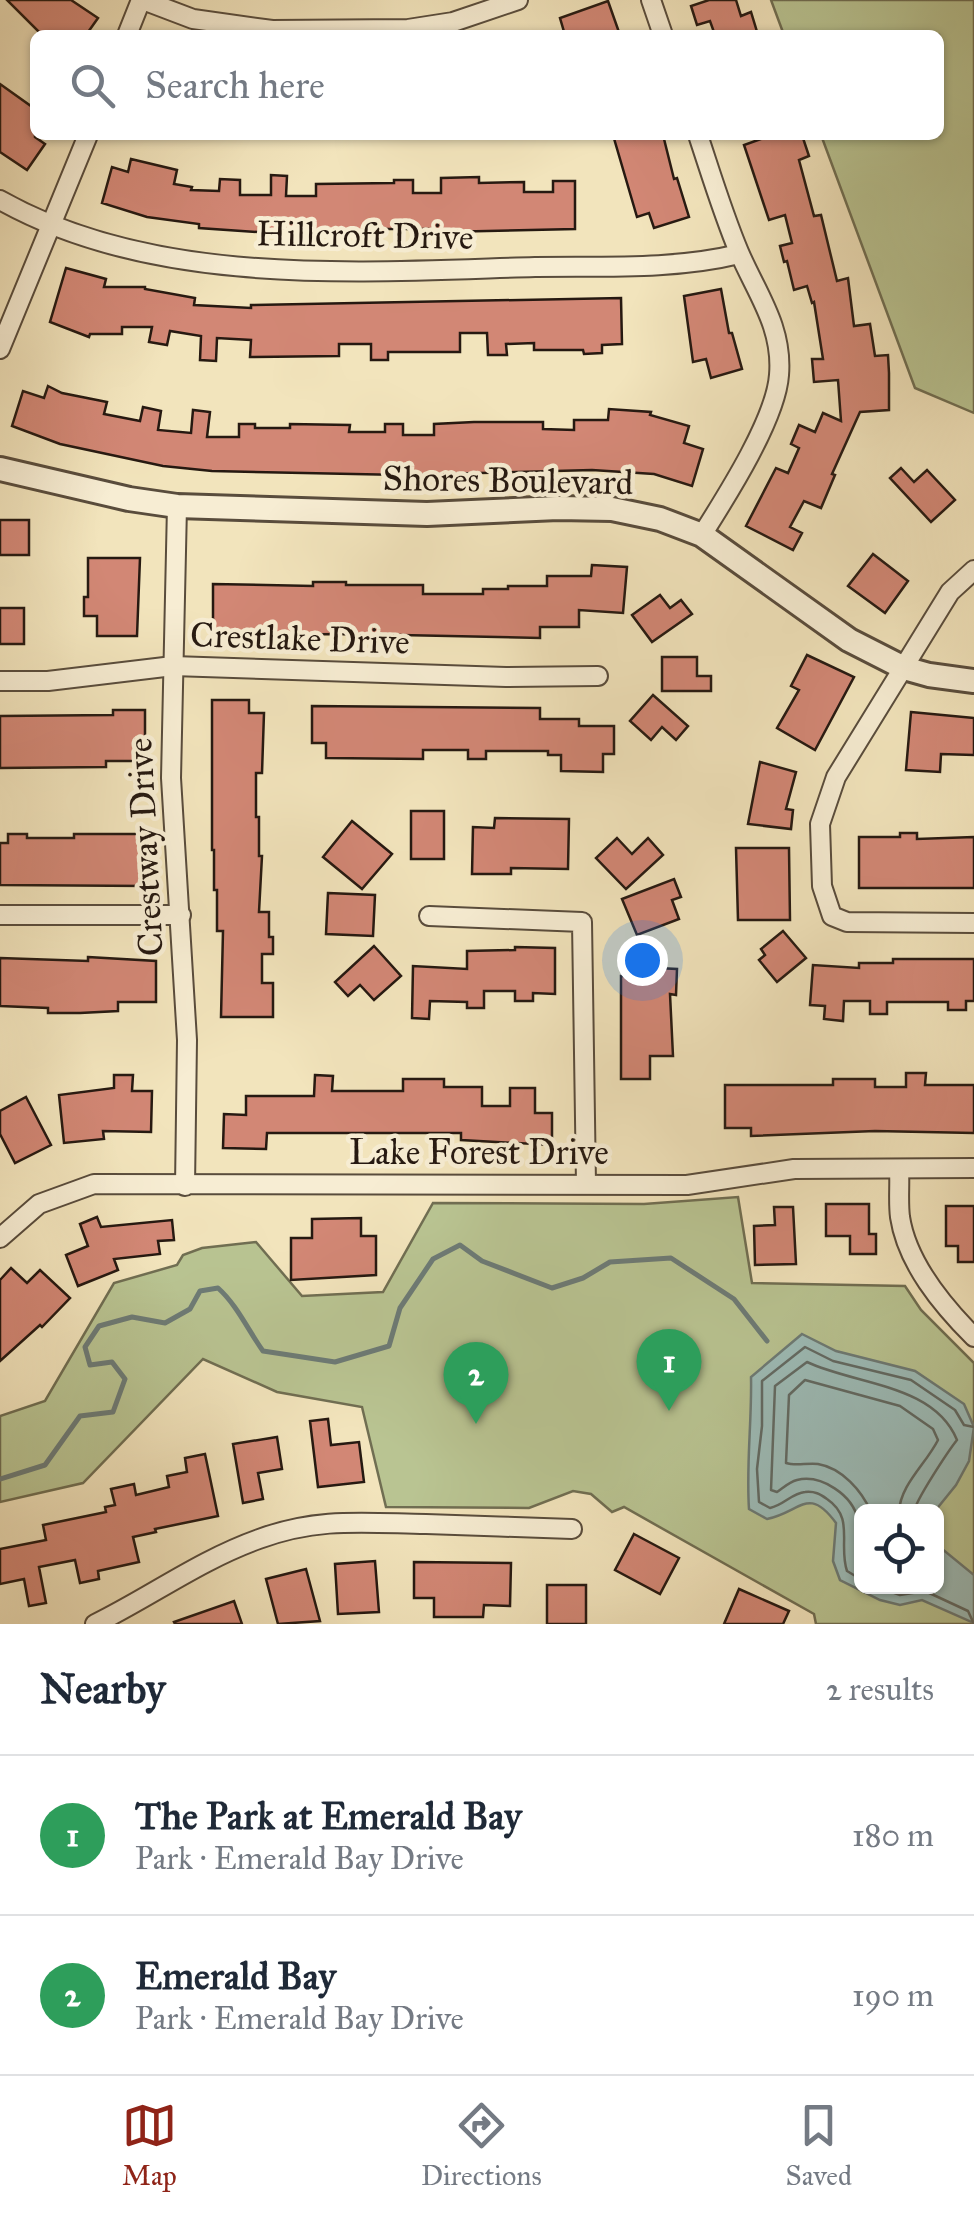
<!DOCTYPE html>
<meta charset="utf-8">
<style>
:root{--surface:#fff;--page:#f2f2f3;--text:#1f2937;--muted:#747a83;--line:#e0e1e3;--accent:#8f2418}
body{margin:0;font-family:"IM FELL Great Primer",serif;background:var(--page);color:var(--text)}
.controls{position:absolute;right:30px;bottom:30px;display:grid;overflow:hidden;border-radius:15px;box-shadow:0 2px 8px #0004}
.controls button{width:90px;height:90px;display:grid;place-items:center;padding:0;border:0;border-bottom:2px solid var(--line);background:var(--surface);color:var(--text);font:50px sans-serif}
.you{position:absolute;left:642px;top:960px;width:35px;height:35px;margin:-25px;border:8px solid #fff;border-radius:50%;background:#1a73e8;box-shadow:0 0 0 15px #1a73e833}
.badge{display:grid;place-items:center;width:65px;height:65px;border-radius:50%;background:var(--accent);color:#fff;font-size:32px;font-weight:700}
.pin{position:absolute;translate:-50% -82px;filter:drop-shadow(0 2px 5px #0008)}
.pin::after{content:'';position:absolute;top:52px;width:35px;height:30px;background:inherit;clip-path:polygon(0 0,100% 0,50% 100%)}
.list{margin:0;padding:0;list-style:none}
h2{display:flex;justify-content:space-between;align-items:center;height:130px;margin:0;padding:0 40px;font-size:42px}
h2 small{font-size:32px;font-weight:400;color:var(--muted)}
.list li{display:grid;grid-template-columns:65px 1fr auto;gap:30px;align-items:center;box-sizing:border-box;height:160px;padding:0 40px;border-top:2px solid var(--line)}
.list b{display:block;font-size:38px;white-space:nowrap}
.list p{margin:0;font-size:32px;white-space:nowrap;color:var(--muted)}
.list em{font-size:32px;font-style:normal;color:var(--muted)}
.icon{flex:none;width:55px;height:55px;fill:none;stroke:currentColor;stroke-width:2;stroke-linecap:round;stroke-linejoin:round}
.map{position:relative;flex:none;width:974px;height:1624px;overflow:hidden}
.search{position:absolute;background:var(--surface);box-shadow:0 2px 8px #0004;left:30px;right:30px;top:30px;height:110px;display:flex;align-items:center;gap:25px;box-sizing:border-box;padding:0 35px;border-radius:15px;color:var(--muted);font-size:38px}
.sheet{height:450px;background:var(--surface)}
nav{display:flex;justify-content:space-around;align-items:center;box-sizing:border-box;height:140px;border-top:2px solid var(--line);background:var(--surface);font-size:28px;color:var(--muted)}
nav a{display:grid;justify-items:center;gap:5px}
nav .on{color:var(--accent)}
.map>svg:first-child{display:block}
</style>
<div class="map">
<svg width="974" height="1624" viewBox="0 0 974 1624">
<rect width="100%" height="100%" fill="#f2e4bc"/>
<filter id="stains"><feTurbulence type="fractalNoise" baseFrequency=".002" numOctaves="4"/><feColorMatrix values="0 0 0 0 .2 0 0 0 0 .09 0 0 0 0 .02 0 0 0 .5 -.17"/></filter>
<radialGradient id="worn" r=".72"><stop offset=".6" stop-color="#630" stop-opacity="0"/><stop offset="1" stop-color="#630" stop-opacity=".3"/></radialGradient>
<g fill="#b9c492" stroke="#706e52" stroke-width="2.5" fill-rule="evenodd">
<polygon points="771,0 974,0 974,413 915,388 821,135 939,135 939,35 784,35"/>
<path d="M 738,1197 L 752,1283 L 905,1286 L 921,1310 L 974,1363 L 974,1624 L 816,1624 L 814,1614 L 624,1507 L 612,1512 L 591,1494 L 573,1491 L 529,1508 L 386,1507 L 362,1407 L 277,1392 L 203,1359 L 83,1483 L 0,1502 L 0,1416 L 45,1401 L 114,1283 L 177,1265 L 183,1255 L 202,1248 L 256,1242 L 302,1296 L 383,1292 L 433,1203 L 644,1204 ZM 862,1512 L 936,1512 L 936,1586 L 862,1586 Z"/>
</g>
<path fill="#9dbdb9" stroke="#6d7b76" stroke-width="2.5" d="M 802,1334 L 836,1351 L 915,1371 L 964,1404 L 974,1427 L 969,1461 L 956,1485 L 935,1511 L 862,1512 L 862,1586 L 936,1586 L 937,1546 L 941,1548 L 974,1575 L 974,1623 L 922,1600 L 900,1605 L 880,1600 L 840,1580 L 833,1561 L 836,1523 C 808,1485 801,1512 767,1519 L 749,1509 C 746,1464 752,1421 751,1377 Z"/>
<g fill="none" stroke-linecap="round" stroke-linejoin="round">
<g stroke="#626b65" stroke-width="2.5">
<path d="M 871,1512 C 862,1491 842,1468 818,1464 C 806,1463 795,1466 786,1463 L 789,1395 L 805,1380 L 900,1406 L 933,1429 L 938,1440 C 926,1464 900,1485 899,1512"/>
<path d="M 862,1566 C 851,1553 861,1536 858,1520 C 853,1495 821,1474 797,1480 C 789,1482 783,1488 777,1492 L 771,1490 L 775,1386 L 807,1362 C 856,1385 934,1384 957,1440 C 949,1450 915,1501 914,1512"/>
<path d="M 862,1580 L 847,1571 C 838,1544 855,1518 827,1499 C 820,1494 815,1491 805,1492 C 792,1493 784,1505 770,1508 L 759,1502 L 757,1469 L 762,1426 L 762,1381 L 805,1347 L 833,1361 L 911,1380 L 955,1410 L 964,1425 L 974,1427"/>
<polyline points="875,1586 900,1595 925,1591 968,1611 974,1624"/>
</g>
<path stroke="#6d7b76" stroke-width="5" d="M 0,1479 L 45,1465 L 80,1416 L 113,1412 L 125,1379 L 112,1362 L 90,1365 L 85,1347 L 99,1326 L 132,1317 L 165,1323 L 190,1309 L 200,1291 L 218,1288 C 237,1305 248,1330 263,1351 L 335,1362 L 389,1346 L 400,1308 L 433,1259 L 460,1245 L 482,1261 L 552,1288 L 583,1278 L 610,1262 L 671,1258 L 734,1299 L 767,1341"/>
</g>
<g fill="#d28775" stroke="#261911" stroke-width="2.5">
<polygon points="7,0 71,0 98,18 86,35 42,35"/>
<polygon points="709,0 736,0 741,16 751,12 758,35 715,35 710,21 697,25 691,6"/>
<polygon points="608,1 620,35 565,35 560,18"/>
<polygon points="0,84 35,109 35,137 45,144 27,170 0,152"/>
<polygon points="613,135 663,135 674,179 677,178 689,217 654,228 649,213 637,217"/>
<polygon points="772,135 802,135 809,156 799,160 814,216 821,215 837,281 848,278 854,326 870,324 875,356 888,355 889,373 889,410 860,412 832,474 835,475 821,508 804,501 790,527 802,533 793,550 746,526 776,468 788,473 799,448 791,444 799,425 815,432 823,413 841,421 838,380 814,382 812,359 823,359 814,302 812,303 807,286 794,290 787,261 784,262 780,246 792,243 785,215 769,220 744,145"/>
<polygon points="131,159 177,170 174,184 192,187 191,190 219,191 220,179 240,180 240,195 271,195 271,175 287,176 286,196 316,196 316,184 394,183 394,180 413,180 413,193 441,193 441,178 479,177 479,183 524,182 524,192 553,192 553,181 575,181 575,229 442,232 442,229 386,229 386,232 286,234 199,228 199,224 147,217 102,203 112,167 128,172"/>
<polygon points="66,268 106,279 104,287 145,287 145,289 195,298 194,305 251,308 251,305 621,298 622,344 602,345 602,353 584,354 583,350 534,350 534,343 506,344 507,355 488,355 487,333 460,333 460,352 388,352 388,360 371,360 371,344 339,344 339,356 250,357 251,340 217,338 216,361 200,360 201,336 170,331 167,345 149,342 152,327 122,327 122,334 90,334 89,337 50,322"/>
<polygon points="721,289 729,333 732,333 742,369 711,378 706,359 693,362 684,296"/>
<polygon points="48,386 62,393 107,402 104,414 140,421 143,407 161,411 158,430 191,433 193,410 210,412 207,437 239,437 239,424 255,424 255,428 290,428 290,424 350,425 349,432 385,432 385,424 403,424 403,435 434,435 434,424 474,422 543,422 543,429 574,430 574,420 608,420 609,409 651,412 650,415 689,426 684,443 703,449 692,486 654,474 592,470 403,475 212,471 163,466 60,444 12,426 23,391 44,398"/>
<polygon points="901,468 914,482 927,470 955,500 931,522 890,478"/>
<rect x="0" y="520" width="29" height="35"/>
<polygon points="873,554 908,581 885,613 848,586"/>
<polygon points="88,558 140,558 137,636 97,636 97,616 84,616 84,597 88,597"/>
<polygon points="592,565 627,567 623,613 579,610 579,627 540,627 540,638 351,634 213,635 213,584 313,586 313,582 346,582 346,585 423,585 423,594 483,594 483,589 508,589 508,586 547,586 547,576 591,576"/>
<polygon points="660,595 670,608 681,600 692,614 652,642 632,615"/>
<rect x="0" y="608" width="24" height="36"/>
<polygon points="807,655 854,677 815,750 777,728 799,690 791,686"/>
<polygon points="662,657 697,657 697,676 711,676 711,691 662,691"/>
<polygon points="653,695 688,726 676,740 662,727 651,740 630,721"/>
<polygon points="212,700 249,700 249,713 264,713 262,773 256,773 256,817 259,817 259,856 262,856 259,912 269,912 269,937 273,937 273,954 262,954 262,983 273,983 273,1017 221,1017 223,931 217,931 217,890 214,890 214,850 212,850"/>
<polygon points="312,706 540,708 540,719 579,719 579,726 614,726 614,754 603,754 603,772 561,771 561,755 548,755 548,751 486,751 486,759 468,759 468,750 423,750 423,759 326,758 326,743 312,743"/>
<polygon points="113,710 145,710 145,761 106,761 106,767 0,768 0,716 113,715"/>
<polygon points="911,712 974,718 974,755 941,754 940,772 906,770"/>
<polygon points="760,762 796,772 786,809 793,810 791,829 748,824"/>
<rect x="411" y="811" width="33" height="48"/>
<polygon points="495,818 569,819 568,869 511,868 511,874 472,874 473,827 494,828"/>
<polygon points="352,821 392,854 362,889 323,857"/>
<polygon points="900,833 917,833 917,839 974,837 974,888 859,888 859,837 900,837"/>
<polygon points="8,834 27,834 27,838 74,838 74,834 146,834 146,886 0,885 0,843 8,843"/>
<polygon points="617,838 632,854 648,838 663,855 626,889 596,858"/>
<polygon points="736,848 789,848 790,920 738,920"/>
<polygon points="674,879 681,897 672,900 679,919 637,935 622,899"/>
<polygon points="328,893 375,895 373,936 326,934"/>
<polygon points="783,931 806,958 777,982 759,960 765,955 761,949"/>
<polygon points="374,946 401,976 374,1000 360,985 348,996 335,982"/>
<polygon points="515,947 555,948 555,994 533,993 533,1001 515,1001 515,991 484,991 484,1008 467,1008 467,1002 430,1001 429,1019 412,1018 413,966 467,969 467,951 515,950"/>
<polygon points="88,957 156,961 156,1002 118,1002 118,1011 80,1013 48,1013 48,1008 0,1006 0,958 88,961"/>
<polygon points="893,959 974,959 974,1001 966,1001 966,1010 948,1010 948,1002 887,1002 887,1014 870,1014 870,1001 844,1001 843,1021 824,1019 825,1006 810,1005 813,965 859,968 859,963 893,963"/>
<polygon points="657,968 677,969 676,995 670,994 673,1056 650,1056 650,1079 621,1079 621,976 657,976"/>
<polygon points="906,1073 926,1073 925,1085 974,1085 974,1133 875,1131 751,1136 751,1128 725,1128 725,1085 833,1085 833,1079 875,1079 875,1087 906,1087"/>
<polygon points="114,1075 133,1075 132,1091 152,1091 151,1132 103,1131 104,1139 64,1143 59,1095 114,1088"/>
<polygon points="315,1075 333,1076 332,1091 403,1091 403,1079 444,1079 444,1087 482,1087 482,1106 510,1106 510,1088 535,1088 535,1113 552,1113 552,1145 461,1140 461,1133 267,1133 266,1149 223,1148 224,1114 246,1115 246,1096 314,1096"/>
<polygon points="26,1097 51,1145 15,1163 0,1134 0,1111"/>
<polygon points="826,1204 869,1204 869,1234 876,1234 876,1254 850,1254 850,1236 826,1236"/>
<polygon points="946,1206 974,1206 974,1262 958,1262 958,1246 946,1246"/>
<polygon points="774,1207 793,1207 796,1264 755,1265 754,1226 775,1225"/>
<polygon points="97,1217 101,1227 172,1220 174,1240 158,1241 160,1254 114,1259 118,1270 78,1286 66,1255 88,1246 80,1224"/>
<polygon points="361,1218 361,1236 376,1236 376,1275 291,1280 291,1238 312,1238 312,1219"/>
<polygon points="11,1268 27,1283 40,1270 70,1298 42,1327 40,1325 0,1361 0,1280"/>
<polygon points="328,1419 331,1445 359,1442 364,1482 318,1487 310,1421"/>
<polygon points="277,1437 282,1469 258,1473 263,1499 243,1503 233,1444"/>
<polygon points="205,1454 218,1516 155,1529 156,1532 133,1537 139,1562 98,1571 99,1579 80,1583 75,1560 39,1567 46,1603 29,1606 24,1579 0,1584 0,1549 46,1540 43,1525 106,1512 105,1507 115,1505 111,1489 134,1484 136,1495 169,1487 167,1476 187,1472 185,1458"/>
<polygon points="634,1534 679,1558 660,1594 615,1570"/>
<polygon points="375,1561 379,1612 338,1614 335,1564"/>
<polygon points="414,1562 511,1563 510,1606 484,1605 483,1617 434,1617 434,1598 414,1598"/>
<polygon points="306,1569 320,1621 278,1624 266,1579"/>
<rect x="547" y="1585" width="39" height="39"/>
<polygon points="739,1589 789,1611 783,1624 724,1624"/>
<polygon points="234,1601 242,1624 175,1624 174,1622"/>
</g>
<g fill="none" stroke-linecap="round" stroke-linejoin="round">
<defs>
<g id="minor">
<polyline points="143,0 193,19 272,30 408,29 453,22 518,0"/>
<polyline points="651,0 663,35"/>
<polyline points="127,35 141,0"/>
<path d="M 698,135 C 711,174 723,214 739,252 C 757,294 783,327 779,375 C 776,419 726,497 702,535"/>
<path d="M 0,200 C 156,288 362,272 535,267 C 603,266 674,270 739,254"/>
<polyline points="0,349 88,135"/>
<polyline points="177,506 171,778 187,1040 185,1186"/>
<polyline points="974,570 950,592 836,777 820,824 822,886 832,916 847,922 974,923"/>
<polyline points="0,681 48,681 173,666 506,677 598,676"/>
<polyline points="0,915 181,915"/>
<polyline points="429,916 582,922 586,1184"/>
<path d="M 899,1169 C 900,1185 898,1201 900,1217 C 907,1263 942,1305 974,1337"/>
<polyline points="0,1238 39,1204 94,1184 687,1185 794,1169 974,1168"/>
<path d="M 95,1624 C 150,1597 200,1560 259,1539 C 318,1517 365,1523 426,1524 C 475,1526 523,1527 572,1529"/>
</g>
<polyline id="tertiary" points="0,469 129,499 177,506 427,514 558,508 612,509 660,519 702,535 849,640 904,668 929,675 974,681"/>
</defs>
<use href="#minor" stroke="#594c3c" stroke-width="22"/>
<use href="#tertiary" stroke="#594c3c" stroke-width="28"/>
<use href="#minor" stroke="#f7edd3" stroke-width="18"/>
<use href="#tertiary" stroke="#f7edd3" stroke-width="22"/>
</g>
<g text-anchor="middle" stroke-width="9" stroke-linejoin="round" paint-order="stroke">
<g font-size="35" fill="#261911" stroke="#f7edd3">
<text transform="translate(365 235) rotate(1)" y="12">Hillcroft Drive</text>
<text transform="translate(508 480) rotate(1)" y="12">Shores Boulevard</text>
<text transform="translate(300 638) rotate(2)" y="12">Crestlake Drive</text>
<text transform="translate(145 847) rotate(-93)" y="12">Crestway Drive</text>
<text x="479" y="1164">Lake Forest Drive</text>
</g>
</g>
<rect width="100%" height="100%" filter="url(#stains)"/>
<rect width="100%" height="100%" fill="url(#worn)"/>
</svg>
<div class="controls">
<button><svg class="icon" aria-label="locate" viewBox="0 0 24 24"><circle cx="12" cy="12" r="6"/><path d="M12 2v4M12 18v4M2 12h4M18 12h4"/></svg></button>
</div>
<div class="you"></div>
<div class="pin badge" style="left:669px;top:1411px;background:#2e9e5b">1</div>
<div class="pin badge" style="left:476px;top:1424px;background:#2e9e5b">2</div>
<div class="search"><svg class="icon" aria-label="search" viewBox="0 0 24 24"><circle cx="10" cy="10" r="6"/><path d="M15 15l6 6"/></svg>Search here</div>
</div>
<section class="sheet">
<h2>Nearby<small>2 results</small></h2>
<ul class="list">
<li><span class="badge" style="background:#2e9e5b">1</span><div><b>The Park at Emerald Bay</b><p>Park · Emerald Bay Drive</p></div><em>180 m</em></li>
<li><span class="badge" style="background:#2e9e5b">2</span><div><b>Emerald Bay</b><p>Park · Emerald Bay Drive</p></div><em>190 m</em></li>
</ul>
</section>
<nav>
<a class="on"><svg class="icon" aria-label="map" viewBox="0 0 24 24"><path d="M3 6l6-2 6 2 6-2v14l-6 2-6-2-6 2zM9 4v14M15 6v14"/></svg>Map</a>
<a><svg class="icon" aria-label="directions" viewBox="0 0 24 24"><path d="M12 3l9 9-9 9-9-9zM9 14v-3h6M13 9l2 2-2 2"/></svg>Directions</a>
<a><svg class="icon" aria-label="saved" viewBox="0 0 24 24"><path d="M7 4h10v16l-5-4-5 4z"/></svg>Saved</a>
</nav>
